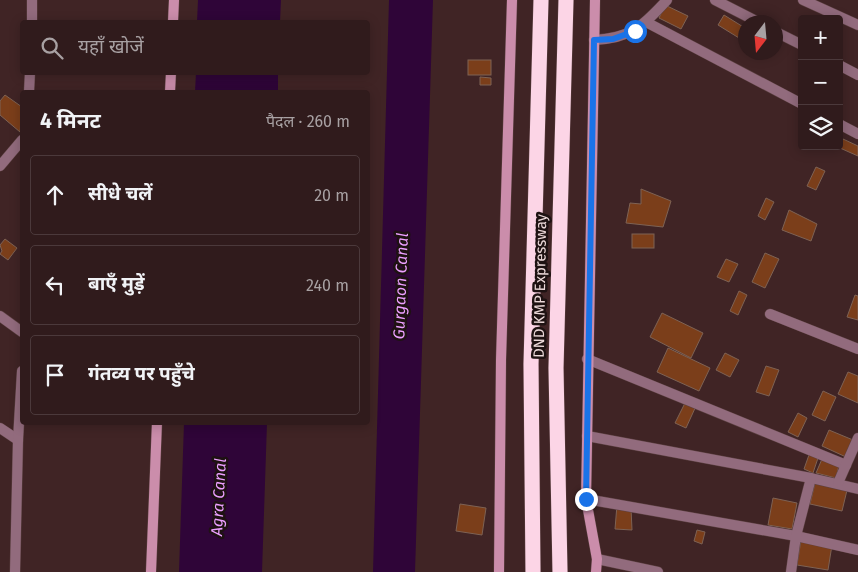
<!DOCTYPE html>
<html lang="hi">
<meta charset="utf-8">
<style>
:root{--surface:#301b1c;--page:#3c2829;--text:#f1f3f6;--muted:#a8a1a3;--line:#4b393b}
body{margin:0;font-family:"Fira Sans","Noto Sans Devanagari",sans-serif;background:var(--page);color:var(--text)}
.controls{position:absolute;right:15px;top:15px;display:grid;overflow:hidden;border-radius:5px;box-shadow:0 2px 12px #0003}
.controls button{width:45px;height:45px;display:grid;place-items:center;padding:0;border:0;border-bottom:1px solid var(--line);background:var(--surface);color:var(--text);font:25px sans-serif}
.compass{position:absolute;left:738px;top:15px;width:45px;height:45px;border-radius:50%;background:var(--surface);box-shadow:0 2px 12px #0003;rotate:196deg}
.stop{position:absolute;width:15px;height:15px;margin:-11px;border:4px solid #1a73e8;border-radius:50%;background:#fff}
.stop.end{background:#1a73e8;border-color:#fff;box-shadow:0 1px 5px #0008}
.list{margin:0;padding:0;list-style:none}
h2{display:flex;justify-content:space-between;align-items:center;height:65px;margin:0;padding:0 20px;font-size:21px}
h2 small{font-size:16px;font-weight:400;color:var(--muted)}
.list li{display:grid;grid-template-columns:32px 1fr auto;gap:15px;align-items:center;box-sizing:border-box;height:80px;margin:0 10px 10px;padding:0 10px;border:1px solid var(--line);border-radius:5px}
.list b{display:block;font-size:19px;white-space:nowrap}
.list em{font-size:16px;font-style:normal;color:var(--muted)}
.icon{flex:none;width:28px;height:28px;fill:none;stroke:currentColor;stroke-width:2;stroke-linecap:round;stroke-linejoin:round}
.map{position:relative;flex:none;width:858px;height:572px;overflow:hidden}
.search{position:absolute;background:var(--surface);box-shadow:0 2px 12px #0003;left:20px;top:20px;width:350px;height:55px;display:flex;align-items:center;gap:12px;box-sizing:border-box;padding:0 18px;border-radius:5px;color:var(--muted);font-size:19px}
.panel{position:absolute;background:var(--surface);box-shadow:0 2px 12px #0003;left:20px;top:90px;width:350px;height:335px;border-radius:5px}
.map>svg:first-child{display:block}
</style>
<div class="map">
<svg width="858" height="572" viewBox="0 0 858 572">
<rect width="100%" height="100%" fill="#402425"/>
<g fill="#2f0538">
<polygon points="198,0 281,0 280,22 197,22"/>
<polygon points="389,0 433,0 415,572 373,572"/>
<polygon points="196,73 278,73 278,92 195,92"/>
<polygon points="184,423 267,423 262,572 179,572"/>
</g>
<g fill="#7b3e1a" stroke="#7e6254">
<polygon points="665,5 688,16 681,29 659,18"/>
<polygon points="724,15 745,28 739,38 718,25"/>
<rect x="468" y="60" width="23" height="15"/>
<polygon points="480,77 491,78 491,85 480,85"/>
<polygon points="5,95 22,107 20,132 0,115 0,101"/>
<polygon points="843,139 858,146 858,156 840,148"/>
<polygon points="816,167 825,171 816,190 807,186"/>
<polygon points="641,189 671,201 663,227 626,223 630,203 641,204"/>
<polygon points="766,198 774,202 765,220 758,216"/>
<polygon points="789,210 817,224 811,241 782,230"/>
<rect x="632" y="234" width="22" height="14"/>
<polygon points="5,239 17,248 8,260 0,254 2,251 0,245"/>
<polygon points="765,253 779,259 765,288 752,282"/>
<polygon points="726,259 738,264 729,282 717,277"/>
<polygon points="739,291 747,295 738,315 730,311"/>
<polygon points="855,295 858,296 858,320 847,317"/>
<polygon points="662,313 703,333 691,358 650,337"/>
<polygon points="668,348 710,368 699,391 657,372"/>
<polygon points="725,353 739,360 730,377 716,370"/>
<polygon points="766,366 779,370 769,396 756,392"/>
<polygon points="848,372 858,376 858,403 838,394"/>
<polygon points="823,391 836,397 825,421 812,415"/>
<polygon points="686,401 696,406 686,428 675,423"/>
<polygon points="798,413 807,418 798,437 788,432"/>
<polygon points="829,430 853,440 846,457 822,446"/>
<polygon points="810,452 819,455 813,473 804,469"/>
<polygon points="822,459 839,465 836,478 816,473"/>
<polygon points="816,479 848,486 842,511 810,504"/>
<polygon points="773,498 797,503 792,529 768,525"/>
<polygon points="460,504 486,508 482,535 456,531"/>
<polygon points="617,505 631,508 632,530 615,529"/>
<polygon points="697,530 705,532 702,544 694,541"/>
<polygon points="801,540 832,545 828,570 797,565"/>
</g>
<g fill="none" stroke-linecap="round" stroke-linejoin="round">
<defs>
<g id="street">
<polyline points="715,0 758,22"/>
<polyline points="803,0 858,25"/>
<polyline points="32,22 32,0"/>
<polyline points="646,22 802,104"/>
<polyline points="776,32 802,45"/>
<path d="M 594,40 C 631,38 642,27 667,0"/>
<polyline points="839,65 858,75"/>
<polyline points="29,92 30,72"/>
<polyline points="839,124 858,134"/>
<polyline points="0,166 22,140"/>
<polyline points="770,314 858,349"/>
<polyline points="0,316 22,332"/>
<polyline points="587,359 846,465"/>
<polyline points="0,428 18,440"/>
<polyline points="587,436 811,478 858,489"/>
<polyline points="838,483 858,438"/>
<polyline points="586,499 796,536 858,550"/>
<polyline points="597,559 658,572"/>
<polyline points="15,572 18,440 22,371"/>
<polyline points="791,572 796,536 811,478"/>
</g>
<g id="secondary">
<polyline points="595,0 586,499 597,559 596,572"/>
<polyline points="173,22 174,0"/>
<polyline points="170,92 171,72"/>
<polyline points="151,572 157,422"/>
<polyline points="499,572 501,360 512,0"/>
</g>
<g id="highway">
<polyline points="533,572 531,364 541,0"/>
<polyline points="560,572 556,368 566,0"/>
</g>
</defs>
<use href="#street" stroke="#5c4142" stroke-width="11"/>
<use href="#secondary" stroke="#5c4142" stroke-width="11"/>
<use href="#highway" stroke="#5c4142" stroke-width="16"/>
<use href="#street" stroke="#926b7d" stroke-width="10"/>
<use href="#secondary" stroke="#cb8dab" stroke-width="10"/>
<use href="#highway" stroke="#fcd5e6" stroke-width="15"/>
</g>
<g fill="none" stroke-linecap="round" stroke-linejoin="round">
<polyline stroke="#1a73e8" stroke-width="6" points="586,499 594,40 613,39 635,31"/>
</g>
<g text-anchor="middle" stroke-width="5" stroke-linejoin="round" paint-order="stroke">
<g font-size="15" fill="#ecd9d9" stroke="#1e1212">
<text transform="translate(540 286) rotate(-89)" y="5">DND KMP Expressway</text>
</g>
<g font-size="16" font-style="italic" fill="#ec9fff" stroke="#1e1212">
<text transform="translate(400 286) rotate(-88)" y="6">Gurgaon Canal</text>
<text transform="translate(218 497) rotate(-87)" y="6">Agra Canal</text>
</g>
</g>
</svg>
<div class="controls">
<button>+</button>
<button>−</button>
<button><svg class="icon" aria-label="layers" viewBox="0 0 24 24"><path d="M12 4l9 5-9 5-9-5zM3 14l9 5 9-5"/></svg></button>
</div>
<svg class="compass" viewBox="-18 -18 36 36"><path d="M0-13l5 13h-10z" fill="#e53935"/><path d="M0 13l5-13h-10z" fill="#a8a1a3"/></svg>
<div class="stop" style="left:635px;top:31px"></div>
<div class="stop end" style="left:586px;top:499px"></div>
<div class="search"><svg class="icon" aria-label="search" viewBox="0 0 24 24"><circle cx="10" cy="10" r="6"/><path d="M15 15l6 6"/></svg>यहाँ खोजें</div>
<section class="panel">
<h2>4 मिनट<small>पैदल · 260 m</small></h2>
<ul class="list">
<li><svg class="icon" aria-label="ahead" viewBox="0 0 24 24"><path d="M12 20V5M6 11l6-6 6 6"/></svg><div><b>सीधे चलें</b></div><em>20 m</em></li>
<li><svg class="icon" aria-label="left" viewBox="0 0 24 24"><path d="M17 20v-9H6M10 6l-5 5 5 5"/></svg><div><b>बाएँ मुड़ें</b></div><em>240 m</em></li>
<li><svg class="icon" aria-label="arrive" viewBox="0 0 24 24"><path d="M6 21V4h12l-3 4 3 4H6"/></svg><div><b>गंतव्य पर पहुँचे</b></div></li>
</ul>
</section>
</div>
